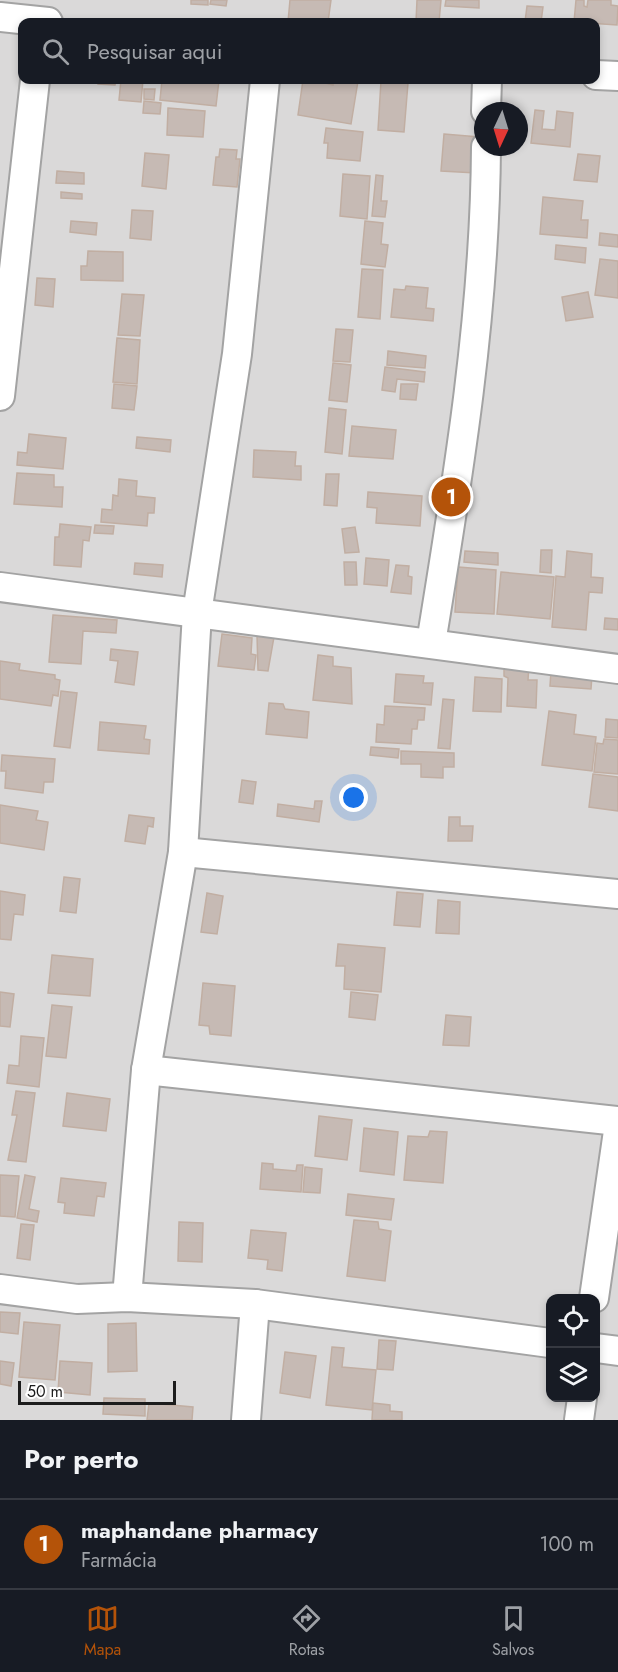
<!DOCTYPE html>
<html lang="pt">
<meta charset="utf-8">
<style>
:root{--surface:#171b24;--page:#242831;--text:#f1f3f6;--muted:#9ea1a6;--line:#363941;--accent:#b45309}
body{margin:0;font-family:Jost,sans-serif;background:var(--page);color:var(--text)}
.controls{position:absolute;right:18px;bottom:18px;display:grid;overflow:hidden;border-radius:12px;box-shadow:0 3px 9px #0003}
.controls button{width:54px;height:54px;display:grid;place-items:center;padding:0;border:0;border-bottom:2px solid var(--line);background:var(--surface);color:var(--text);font:30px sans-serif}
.compass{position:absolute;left:474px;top:102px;width:54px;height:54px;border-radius:50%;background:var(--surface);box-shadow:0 3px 9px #0003;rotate:184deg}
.scale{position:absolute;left:18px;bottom:15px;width:158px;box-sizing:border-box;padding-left:6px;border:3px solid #1c1c1c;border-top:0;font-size:16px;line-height:21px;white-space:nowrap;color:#1c1c1c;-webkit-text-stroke:4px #fff;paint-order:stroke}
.you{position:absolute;left:354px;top:798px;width:21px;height:21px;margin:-15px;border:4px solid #fff;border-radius:50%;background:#1a73e8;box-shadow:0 0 0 9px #1a73e833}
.badge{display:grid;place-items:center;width:39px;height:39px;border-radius:50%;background:var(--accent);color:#fff;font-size:20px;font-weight:700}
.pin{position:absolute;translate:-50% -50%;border:3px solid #fff;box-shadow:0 2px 6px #0006}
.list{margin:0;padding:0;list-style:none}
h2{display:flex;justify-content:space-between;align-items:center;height:78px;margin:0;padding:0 24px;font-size:26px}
h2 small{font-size:20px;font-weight:400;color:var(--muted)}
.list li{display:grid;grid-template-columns:39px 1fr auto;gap:18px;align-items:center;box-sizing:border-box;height:90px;padding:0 24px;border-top:2px solid var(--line)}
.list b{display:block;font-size:22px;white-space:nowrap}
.list p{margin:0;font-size:20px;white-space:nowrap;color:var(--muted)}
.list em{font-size:20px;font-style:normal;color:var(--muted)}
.icon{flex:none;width:33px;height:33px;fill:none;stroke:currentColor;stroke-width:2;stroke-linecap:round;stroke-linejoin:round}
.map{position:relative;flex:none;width:618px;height:1420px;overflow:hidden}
.search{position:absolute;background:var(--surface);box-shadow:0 3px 9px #0003;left:18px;right:18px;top:18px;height:66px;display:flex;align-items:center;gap:15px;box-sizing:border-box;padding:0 21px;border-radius:12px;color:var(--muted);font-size:22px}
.sheet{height:168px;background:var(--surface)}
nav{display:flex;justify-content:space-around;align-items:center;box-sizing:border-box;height:84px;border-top:2px solid var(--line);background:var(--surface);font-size:16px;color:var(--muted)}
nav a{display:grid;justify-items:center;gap:3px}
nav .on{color:var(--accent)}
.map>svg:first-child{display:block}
</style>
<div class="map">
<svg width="618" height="1420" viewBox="0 0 618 1420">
<rect width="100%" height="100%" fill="#eee9e1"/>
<path fill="#dad9d9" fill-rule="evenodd" d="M 0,0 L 618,0 L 618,1420 L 0,1420 ZM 22,22 L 596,22 L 596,80 L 22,80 ZM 483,111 L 519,111 L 519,147 L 483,147 ZM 550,1298 L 596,1298 L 596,1398 L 550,1398 Z"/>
<g fill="#c6bab4" stroke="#c1aea2" stroke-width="1.5">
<polygon points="191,0 208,0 208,5 191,4"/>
<polygon points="211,0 227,0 226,6 210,4"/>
<polygon points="290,0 331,0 328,22 288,22"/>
<polygon points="417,0 441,0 439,22 416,22"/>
<polygon points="446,0 479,0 479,8 445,6"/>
<polygon points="576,0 584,0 584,6 587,7 588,0 611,0 611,5 618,6 617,25 574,22"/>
<polygon points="527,6 543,7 541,22 525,22"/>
<polygon points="98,80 116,80 115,85 98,84"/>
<polygon points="121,80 143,80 141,102 119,100"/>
<polygon points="162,80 219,80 216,106 160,100"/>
<polygon points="303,80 325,80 325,83 333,85 334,80 358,81 351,124 298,115"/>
<polygon points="381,81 408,83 404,132 378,130"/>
<polygon points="144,89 155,89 154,100 144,99"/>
<polygon points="144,101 161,103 160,114 143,113"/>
<polygon points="168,108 205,111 203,137 167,135"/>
<polygon points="535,110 544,111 542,129 555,130 557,111 573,113 570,147 531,143"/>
<polygon points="326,128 363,132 360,161 327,158 328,143 324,143"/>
<polygon points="444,134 479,137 476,173 441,171"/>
<polygon points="220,149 237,150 236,159 240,159 237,187 213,185 216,157 219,157"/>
<polygon points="145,153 169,155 166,189 142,186"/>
<polygon points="578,154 600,156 597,182 574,180"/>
<polygon points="57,171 84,173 84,184 56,183"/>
<polygon points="343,174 370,176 367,219 340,216"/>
<polygon points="376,175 383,176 381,201 387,201 385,217 372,216"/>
<polygon points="61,192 82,194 82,199 61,198"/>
<polygon points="543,197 583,201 581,220 588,220 587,238 540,234"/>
<polygon points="132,210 153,211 151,240 130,238"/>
<polygon points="71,221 97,223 96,235 70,232"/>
<polygon points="365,221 383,223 381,244 388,245 385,267 361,264"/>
<polygon points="600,233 618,235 618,247 599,245"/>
<polygon points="556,245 586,248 585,263 555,259"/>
<polygon points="88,251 123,252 123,281 81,280 81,266 87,266"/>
<polygon points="600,259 618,261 618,298 595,295"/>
<polygon points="362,269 383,270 380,319 358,317"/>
<polygon points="37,278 55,279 53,307 35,305"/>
<polygon points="406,286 428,288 426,308 434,309 433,321 391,317 394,289 405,290"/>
<polygon points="588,292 593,317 566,321 562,297"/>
<polygon points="122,294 144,295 140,336 118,335"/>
<polygon points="336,329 353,330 350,362 333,361"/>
<polygon points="117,338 140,340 137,384 113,382"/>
<polygon points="388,351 426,356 425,368 387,365"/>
<polygon points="333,363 351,365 347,402 329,400"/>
<polygon points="385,367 425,372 424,382 397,379 395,392 382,390"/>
<polygon points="114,384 137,386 134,410 112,408"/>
<polygon points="401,384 418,384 416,400 400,399"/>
<polygon points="329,408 346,410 342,454 325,452"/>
<polygon points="352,426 396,430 393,459 349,456"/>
<polygon points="29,434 66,438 63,469 17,465 18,452 27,453"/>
<polygon points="137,437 171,440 170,452 136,448"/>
<polygon points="254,450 296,452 295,466 301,466 301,480 253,477"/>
<polygon points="17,473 54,475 54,487 63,487 62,507 14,504"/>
<polygon points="326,474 339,474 337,506 324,505"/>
<polygon points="119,479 137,481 136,496 155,498 154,513 148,513 147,526 101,522 102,509 112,510 113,495 118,496"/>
<polygon points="368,492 422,496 420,526 376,523 377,508 367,507"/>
<polygon points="60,524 91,527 89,541 83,540 81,567 54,565 55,537 59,537"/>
<polygon points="95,525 114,526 113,534 94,533"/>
<polygon points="355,527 359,552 345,553 342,529"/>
<polygon points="541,550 552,550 551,573 540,572"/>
<polygon points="465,551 498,553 498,565 464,562"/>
<polygon points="567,551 592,554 591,577 603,578 602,593 589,592 586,630 552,627 556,576 565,577"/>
<polygon points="366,558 389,560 387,586 364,584"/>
<polygon points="344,562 356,562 357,585 345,585"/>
<polygon points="135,563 163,565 162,577 134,574"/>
<polygon points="396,565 409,566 408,576 412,577 411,594 391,592"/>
<polygon points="458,567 496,570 494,614 455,612"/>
<polygon points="501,572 554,577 550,619 497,614"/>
<polygon points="53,615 117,620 116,633 83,631 81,664 49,662"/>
<polygon points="605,618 618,619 618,630 604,629"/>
<polygon points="222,634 252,638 251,654 256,655 254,670 218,666"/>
<polygon points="257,635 274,637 268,671 258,670"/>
<polygon points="111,649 138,652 134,685 115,682 118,661 110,660"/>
<polygon points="318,655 333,657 333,666 351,668 352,704 313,700"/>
<polygon points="0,661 20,664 19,670 55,675 55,679 60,680 58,696 53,695 51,706 0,699"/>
<polygon points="504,664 529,665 528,680 537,680 536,708 507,706 508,678 504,676"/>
<polygon points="551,671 592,675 591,689 550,686"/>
<polygon points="396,674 424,676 423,683 433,683 431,705 394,702"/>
<polygon points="475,677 502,679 501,712 473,711"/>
<polygon points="61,691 77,693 70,748 54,746"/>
<polygon points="443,699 454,700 450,749 438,748"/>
<polygon points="269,703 283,704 285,709 309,712 307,738 266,734"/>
<polygon points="385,706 425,708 424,720 418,720 417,729 412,729 411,744 376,742 377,724 384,725"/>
<polygon points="549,711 576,715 574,734 596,737 592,771 542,765"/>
<polygon points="606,719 618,720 618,738 605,737"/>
<polygon points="100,722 146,726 144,739 150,740 149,754 98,750"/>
<polygon points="604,739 618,740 618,774 594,772 597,743 603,744"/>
<polygon points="371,747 399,749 398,758 370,755"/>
<polygon points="401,751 454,753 454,767 443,767 443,778 421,777 421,764 401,764"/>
<polygon points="2,755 55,759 53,782 44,782 43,793 5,788 6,771 1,771"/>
<polygon points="593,774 618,777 618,811 589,807"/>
<polygon points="242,780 256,782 253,804 239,802"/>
<polygon points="315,801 322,801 319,822 277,816 278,804 314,809"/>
<polygon points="0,805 38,811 36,820 48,822 44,850 0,843"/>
<polygon points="129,815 154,818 153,827 148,826 145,844 125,841"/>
<polygon points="449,817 460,817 460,826 473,826 472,841 448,841"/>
<polygon points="64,877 80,879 76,913 60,911"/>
<polygon points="0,891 25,895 23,915 14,914 11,940 0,939"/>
<polygon points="397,892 423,894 420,927 394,925"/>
<polygon points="207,893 223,896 217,934 201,932"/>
<polygon points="438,900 460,902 459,934 436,933"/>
<polygon points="338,944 385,948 381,992 344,989 345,966 336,966"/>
<polygon points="52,955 93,959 90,996 48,993"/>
<polygon points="203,983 235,986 231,1036 210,1034 209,1026 199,1025"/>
<polygon points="0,992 14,994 10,1027 0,1026"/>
<polygon points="351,992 378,995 375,1020 349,1017"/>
<polygon points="52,1005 72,1007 66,1058 46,1056"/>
<polygon points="446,1015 471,1017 469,1046 443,1045"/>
<polygon points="21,1036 44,1038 39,1087 7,1083 9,1065 19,1066"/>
<polygon points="16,1091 35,1093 26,1162 8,1160 17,1115 12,1115"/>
<polygon points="67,1093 110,1099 106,1131 63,1126"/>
<polygon points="319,1116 352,1120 347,1160 315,1156"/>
<polygon points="364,1128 398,1132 394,1175 360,1171"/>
<polygon points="430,1131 447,1132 443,1183 404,1180 408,1136 428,1137"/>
<polygon points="262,1163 273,1164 273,1169 296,1171 297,1165 303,1165 301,1192 260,1189"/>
<polygon points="305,1167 322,1169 320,1193 303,1192"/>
<polygon points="0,1175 19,1176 15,1217 0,1216"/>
<polygon points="25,1175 35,1177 29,1209 39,1211 37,1222 17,1218"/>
<polygon points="61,1178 106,1183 104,1197 97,1196 94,1216 64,1213 65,1203 58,1202"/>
<polygon points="348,1194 394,1199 391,1220 346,1215"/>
<polygon points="354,1220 378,1222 379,1229 391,1231 385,1281 347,1276"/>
<polygon points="179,1222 203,1223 202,1262 178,1261"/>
<polygon points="21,1224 34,1225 30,1260 17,1258"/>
<polygon points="251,1230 286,1233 282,1271 267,1269 268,1260 248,1258"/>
<polygon points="0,1312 20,1313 18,1334 0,1332"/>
<polygon points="24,1322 60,1325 55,1380 19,1377"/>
<polygon points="136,1323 137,1371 108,1372 108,1324"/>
<polygon points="379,1340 396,1341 393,1370 377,1369"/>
<polygon points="332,1347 344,1348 342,1367 376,1370 372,1410 326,1405"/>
<polygon points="285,1352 316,1356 310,1398 280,1393"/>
<polygon points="0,1361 14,1363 11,1386 0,1384"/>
<polygon points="60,1361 92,1363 90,1395 58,1392"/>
<polygon points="104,1398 145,1399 145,1416 103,1414"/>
<polygon points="149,1403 193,1407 192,1420 147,1420"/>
<polygon points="373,1403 390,1405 390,1411 402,1412 402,1420 372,1420"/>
</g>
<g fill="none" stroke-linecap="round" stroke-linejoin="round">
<defs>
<g id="minor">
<polyline points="0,17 48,22"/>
<polyline points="596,75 618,76"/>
<polyline points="486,111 487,80"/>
<polyline points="0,396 35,80"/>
<polyline points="0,587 618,669"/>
<path d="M 431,643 C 458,478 485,315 486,147"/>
<polyline points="183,852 618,894"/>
<polyline points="146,1070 618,1121"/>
<polyline points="0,1289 77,1299 127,1297 255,1304 550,1343"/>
<polyline points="127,1297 146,1070 183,852 197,613 237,354 265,80"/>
<polyline points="594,1298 618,1131"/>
<polyline points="596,1348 618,1351"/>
<polyline points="246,1420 255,1304"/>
<polyline points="579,1420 582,1398"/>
</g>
</defs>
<use href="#minor" stroke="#a3a3a3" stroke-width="32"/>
<use href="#minor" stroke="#fff" stroke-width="28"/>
</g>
</svg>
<div class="controls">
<button><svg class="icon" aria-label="locate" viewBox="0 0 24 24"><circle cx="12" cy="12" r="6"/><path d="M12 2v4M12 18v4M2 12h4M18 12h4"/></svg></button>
<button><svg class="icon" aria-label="layers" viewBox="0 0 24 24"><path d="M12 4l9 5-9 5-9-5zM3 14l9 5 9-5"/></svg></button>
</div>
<svg class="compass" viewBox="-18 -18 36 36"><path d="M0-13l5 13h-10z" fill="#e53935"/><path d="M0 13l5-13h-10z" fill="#9ea1a6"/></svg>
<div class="scale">50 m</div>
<div class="you"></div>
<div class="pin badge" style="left:451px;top:497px">1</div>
<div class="search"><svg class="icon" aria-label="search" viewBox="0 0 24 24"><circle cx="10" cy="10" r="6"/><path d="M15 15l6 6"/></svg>Pesquisar aqui</div>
</div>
<section class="sheet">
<h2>Por perto<small></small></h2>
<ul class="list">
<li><span class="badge">1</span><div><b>maphandane pharmacy</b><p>Farmácia</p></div><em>100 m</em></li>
</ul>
</section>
<nav>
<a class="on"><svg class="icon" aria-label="map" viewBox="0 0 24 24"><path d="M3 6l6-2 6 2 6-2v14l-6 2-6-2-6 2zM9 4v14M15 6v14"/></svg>Mapa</a>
<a><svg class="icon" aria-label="directions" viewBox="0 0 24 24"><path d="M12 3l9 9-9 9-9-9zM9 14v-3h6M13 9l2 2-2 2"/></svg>Rotas</a>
<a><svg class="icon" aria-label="saved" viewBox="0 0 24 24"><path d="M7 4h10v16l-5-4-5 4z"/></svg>Salvos</a>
</nav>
